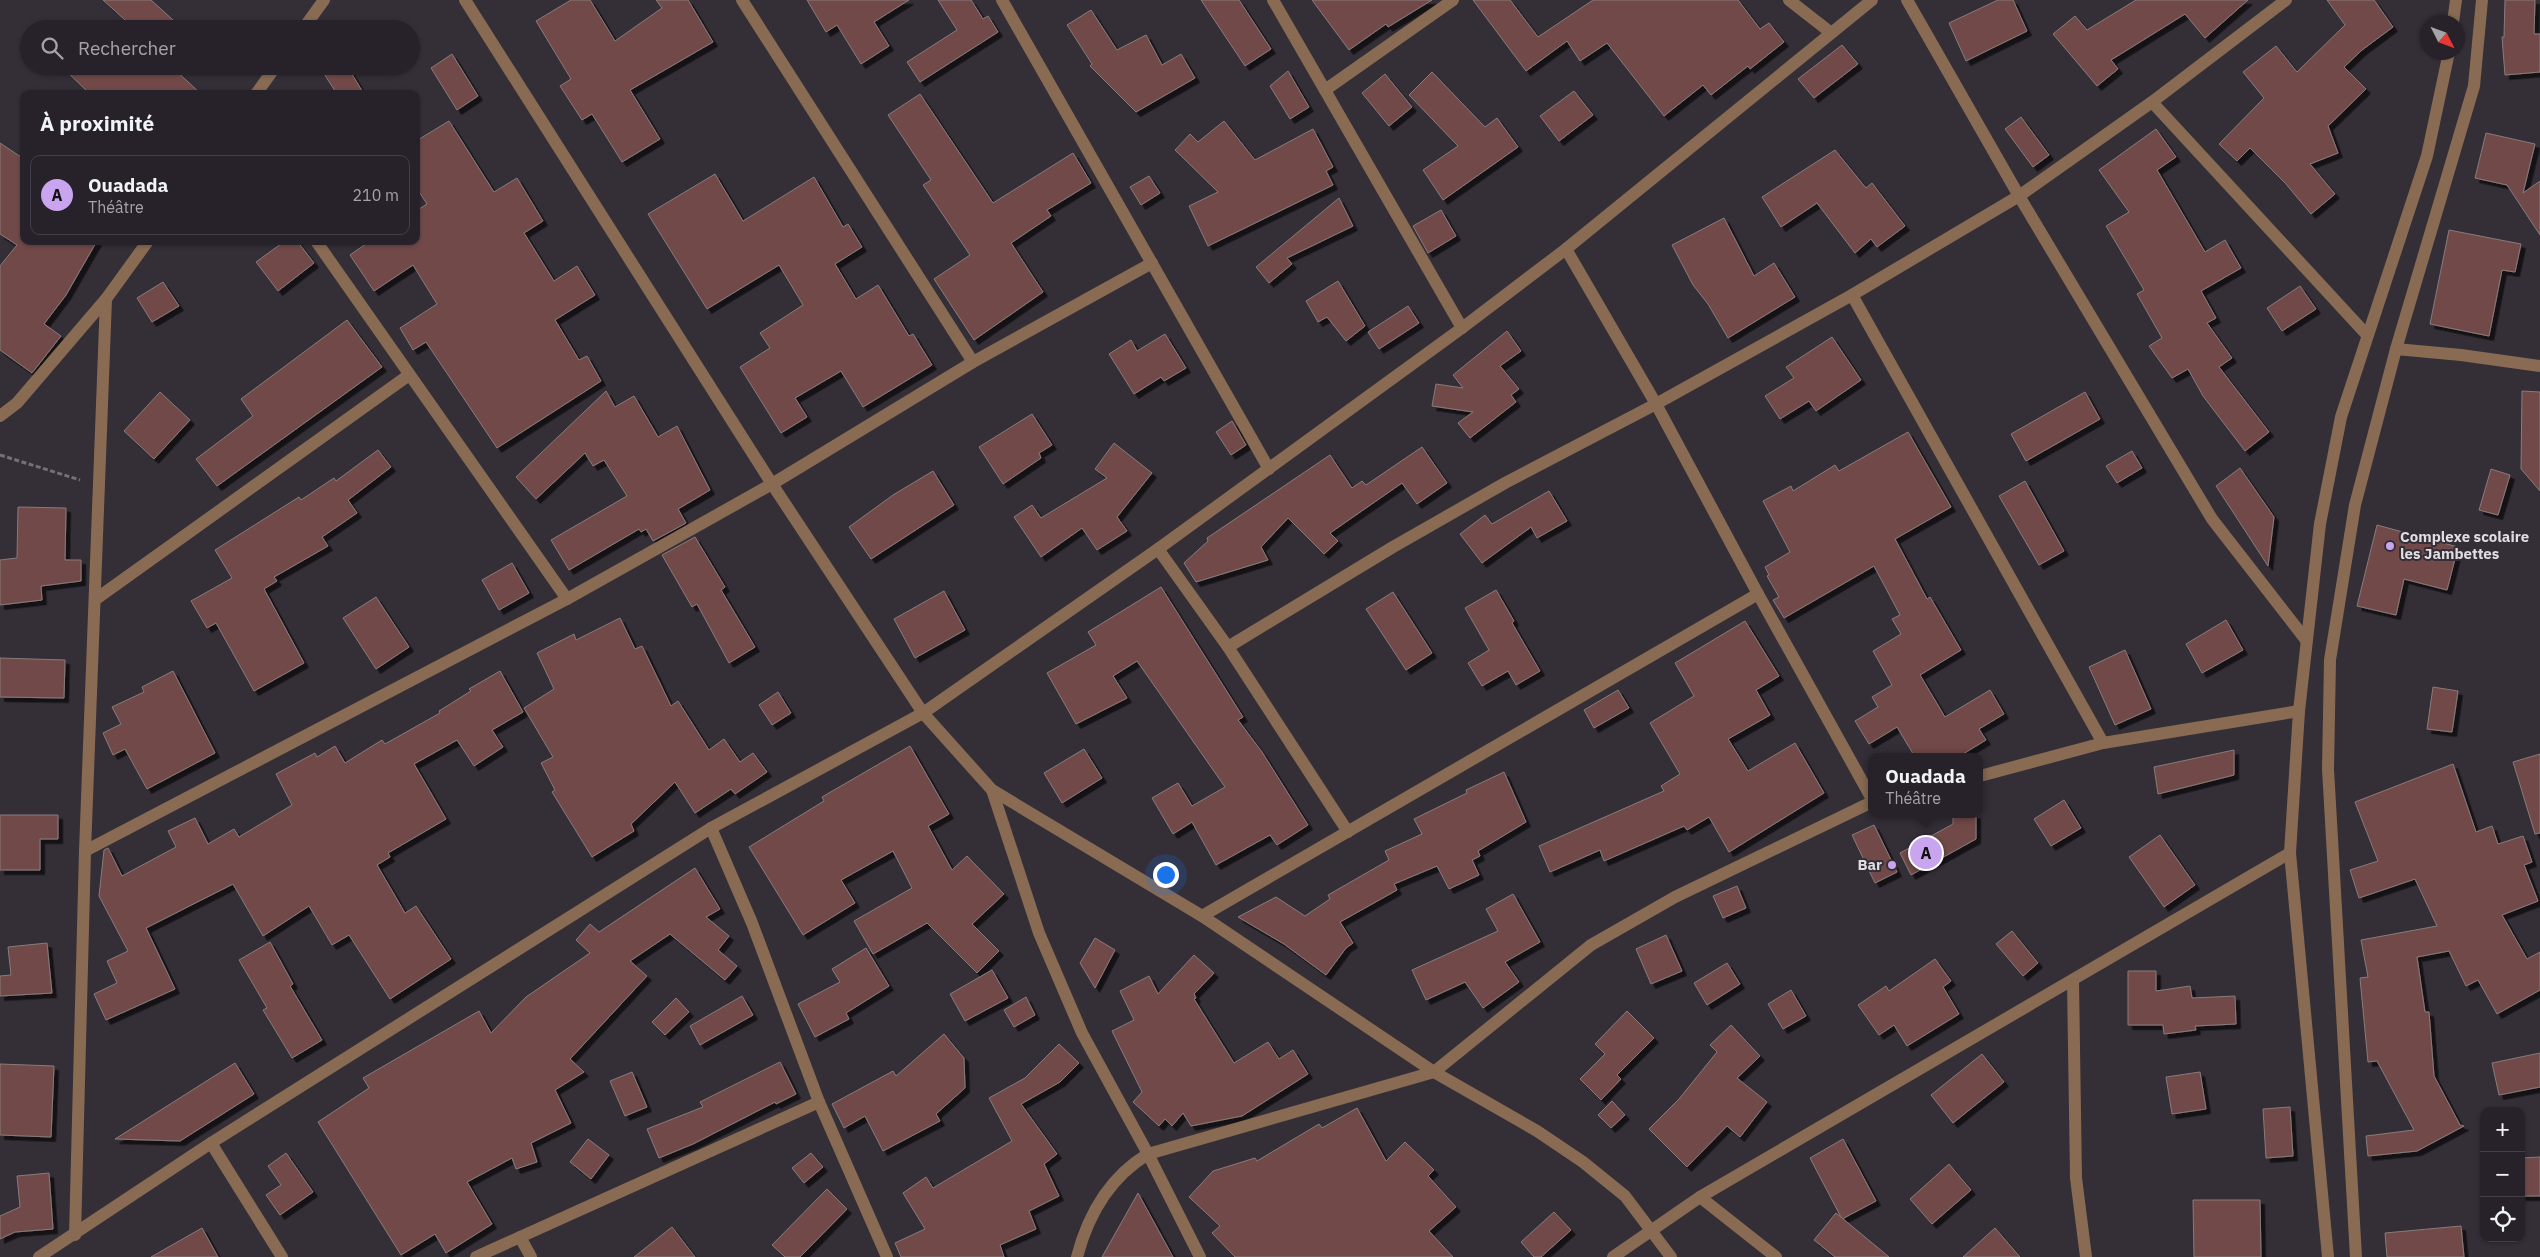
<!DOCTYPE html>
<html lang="fr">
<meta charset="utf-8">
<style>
:root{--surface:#272229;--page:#2f2a31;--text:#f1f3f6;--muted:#a4a4a8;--line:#433f46;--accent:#c8a5ee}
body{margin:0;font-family:"IBM Plex Sans",sans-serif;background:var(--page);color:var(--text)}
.controls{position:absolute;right:15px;bottom:15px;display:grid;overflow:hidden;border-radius:10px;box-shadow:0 1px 4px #0004}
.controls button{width:45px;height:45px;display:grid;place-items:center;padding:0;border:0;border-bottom:1px solid var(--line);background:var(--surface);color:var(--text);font:25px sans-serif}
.compass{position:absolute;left:2420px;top:15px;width:45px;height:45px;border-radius:50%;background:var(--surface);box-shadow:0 1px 4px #0004;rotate:132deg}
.you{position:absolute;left:1165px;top:874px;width:18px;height:18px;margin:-12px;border:4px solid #fff;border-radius:50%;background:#1a73e8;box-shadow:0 0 0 8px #1a73e833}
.badge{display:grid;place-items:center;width:32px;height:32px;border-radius:50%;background:var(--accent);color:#111;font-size:16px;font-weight:700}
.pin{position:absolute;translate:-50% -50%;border:2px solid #fff;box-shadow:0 1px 5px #0006}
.popup{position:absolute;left:1868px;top:753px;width:115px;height:65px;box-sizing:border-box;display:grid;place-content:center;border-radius:10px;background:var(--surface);filter:drop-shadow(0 1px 4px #0005);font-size:16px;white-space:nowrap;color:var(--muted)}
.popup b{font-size:19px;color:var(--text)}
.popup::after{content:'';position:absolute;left:50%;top:100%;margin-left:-10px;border:10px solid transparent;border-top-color:var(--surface)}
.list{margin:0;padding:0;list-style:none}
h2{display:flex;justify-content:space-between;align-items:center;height:65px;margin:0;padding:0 20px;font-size:21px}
h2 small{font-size:16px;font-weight:400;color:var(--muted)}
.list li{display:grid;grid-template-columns:32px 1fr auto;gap:15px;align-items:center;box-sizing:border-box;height:80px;margin:0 10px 10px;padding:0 10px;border:1px solid var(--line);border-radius:10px}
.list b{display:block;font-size:19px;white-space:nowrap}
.list p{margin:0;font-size:16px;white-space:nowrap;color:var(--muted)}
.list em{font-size:16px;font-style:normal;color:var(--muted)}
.icon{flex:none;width:28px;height:28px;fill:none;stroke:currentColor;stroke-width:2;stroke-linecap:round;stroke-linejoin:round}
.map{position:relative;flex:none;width:2540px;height:1257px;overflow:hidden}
.search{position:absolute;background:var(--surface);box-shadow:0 1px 4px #0004;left:20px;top:20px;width:400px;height:55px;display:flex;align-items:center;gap:12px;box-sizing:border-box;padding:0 18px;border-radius:28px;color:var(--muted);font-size:19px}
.panel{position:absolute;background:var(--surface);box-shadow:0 1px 4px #0004;left:20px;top:90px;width:400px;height:155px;border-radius:10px}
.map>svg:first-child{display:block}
</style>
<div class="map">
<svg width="2540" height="1257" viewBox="0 0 2540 1257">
<defs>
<filter id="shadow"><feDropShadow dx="4.5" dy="4.5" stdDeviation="0" flood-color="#0009"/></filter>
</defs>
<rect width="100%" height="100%" fill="#342e37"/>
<g fill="#714a4a" stroke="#897b7a" filter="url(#shadow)">
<polygon points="103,0 151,0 183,29 135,29"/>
<polygon points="571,0 590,0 615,41 662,8 656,0 688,0 713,42 630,90 660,139 622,162 592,114 582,120 560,86 571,79 536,21"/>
<polygon points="807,0 909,0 874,22 889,46 861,64 837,25 826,32"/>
<polygon points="938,0 971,0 983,19 988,16 998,32 920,82 907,62 957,30"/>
<polygon points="1201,0 1239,0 1271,49 1245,66"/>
<polygon points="1312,0 1432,0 1388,27 1386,24 1349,50"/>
<polygon points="1473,0 1510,0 1538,37 1593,0 1738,0 1760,29 1769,23 1784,42 1750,69 1748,66 1711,95 1703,85 1664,116 1607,43 1580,61 1567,41 1526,71"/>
<polygon points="1998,0 2013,0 2027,31 1966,61 1949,23"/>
<polygon points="2136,0 2248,0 2205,38 2185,14 2111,60 2118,69 2097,86 2053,34 2075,16 2087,30"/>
<polygon points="2327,0 2374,0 2393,27 2362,50 2344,67 2366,89 2328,126 2338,153 2310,164 2335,194 2311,214 2286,184 2250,148 2237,161 2219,144 2264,98 2243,72 2276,46 2297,72 2345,25"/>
<polygon points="2505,0 2535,0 2534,34 2540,34 2540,72 2505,75 2502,37 2504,37"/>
<polygon points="1091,10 1117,50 1146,35 1162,65 1181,54 1195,78 1136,112 1090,66 1092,64 1067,25"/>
<polygon points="1842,45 1858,64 1814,98 1798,79"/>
<polygon points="452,54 478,96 457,110 431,68"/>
<polygon points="61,66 171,66 201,94 90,94"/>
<polygon points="319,66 347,66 364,94 337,94"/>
<polygon points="1288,71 1309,107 1290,119 1270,86"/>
<polygon points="1432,72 1485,127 1497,118 1518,147 1443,200 1423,170 1458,146 1409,95"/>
<polygon points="1385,74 1412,107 1389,126 1362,93"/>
<polygon points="1574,91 1593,115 1559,141 1540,116"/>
<polygon points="920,94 993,203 1073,153 1091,183 1047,210 1051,216 1011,243 1043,292 974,340 934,279 970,255 923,185 931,180 888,115"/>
<polygon points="2021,117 2049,155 2033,167 2005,129"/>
<polygon points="449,121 494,192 517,178 543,221 524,233 554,281 577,266 595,295 555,320 579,360 587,356 601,381 497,448 426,342 413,350 400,328 437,304 413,265 374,291 350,255 370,241 416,241 416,211 427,204 416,187 416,141"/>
<polygon points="1224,121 1255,160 1313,129 1333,167 1326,171 1333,185 1208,246 1189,206 1218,192 1175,150 1190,134 1198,142"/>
<polygon points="2156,129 2176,157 2157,170 2205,252 2225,240 2241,268 2201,291 2216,318 2207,323 2232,358 2219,367 2269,432 2245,451 2203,396 2188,369 2172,378 2149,346 2162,338 2137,294 2144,290 2106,226 2129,212 2099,170"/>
<polygon points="2486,133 2535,144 2523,193 2540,181 2540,235 2507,185 2475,178"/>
<polygon points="0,143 24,159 24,241 97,241 66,295 44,324 61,336 32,373 0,350 0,266 17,245 0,234"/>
<polygon points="1835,150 1866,188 1872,183 1905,226 1877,247 1871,239 1855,253 1817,203 1781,227 1762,197"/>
<polygon points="715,174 743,221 814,177 843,227 848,224 862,247 835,264 856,299 878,285 909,336 913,334 932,365 863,407 841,371 795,398 807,417 781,433 740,367 770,348 760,333 803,305 779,265 707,309 648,214"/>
<polygon points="1149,176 1160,193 1141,205 1130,187"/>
<polygon points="1339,198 1353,226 1287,258 1292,264 1269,283 1256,267"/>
<polygon points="1441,210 1456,236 1428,253 1413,226"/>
<polygon points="1724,218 1754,276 1774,263 1795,297 1728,338 1708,304 1693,285 1672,245"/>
<polygon points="2449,230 2521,244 2515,272 2502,270 2489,336 2430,324"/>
<polygon points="285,241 297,241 314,263 278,291 256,262"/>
<polygon points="1338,281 1365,326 1346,341 1327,317 1318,322 1306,301"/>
<polygon points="163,282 179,306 152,322 137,298"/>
<polygon points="2300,286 2316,309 2282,331 2267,308"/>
<polygon points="1408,306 1419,323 1379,349 1368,332"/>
<polygon points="347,320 382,367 217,486 196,459 253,416 241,399"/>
<polygon points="1507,331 1521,351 1500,366 1519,389 1511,395 1516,402 1470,438 1458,423 1473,412 1432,406 1436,384 1463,388 1453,375"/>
<polygon points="1165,334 1186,368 1164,381 1161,377 1134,394 1109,354 1131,340 1137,351"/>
<polygon points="1832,337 1861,380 1816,411 1809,401 1780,419 1765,396 1794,378 1786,367"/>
<polygon points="606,391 615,407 634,396 658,437 677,426 710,490 678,509 686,523 653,541 646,529 641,532 639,529 569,570 551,540 627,496 604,460 593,466 585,453 536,499 516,477"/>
<polygon points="2522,391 2540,392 2540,491 2521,469"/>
<polygon points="160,392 190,420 154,459 124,431"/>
<polygon points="2085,392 2100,419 2026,461 2011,434"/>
<polygon points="1032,414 1052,445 1039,453 1041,458 1003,484 979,447"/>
<polygon points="1232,421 1246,445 1231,455 1216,432"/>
<polygon points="1908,432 1951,507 1895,539 1927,599 1930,597 1961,650 1920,675 1945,717 1990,690 2004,714 1979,729 1986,740 1958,757 1915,757 1897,727 1869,744 1855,721 1878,707 1872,697 1892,685 1873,651 1901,634 1892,619 1900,615 1874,566 1784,618 1773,600 1779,597 1767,576 1769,575 1765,567 1790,552 1763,501 1791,486 1793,491 1835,465 1839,471"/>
<polygon points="1114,443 1152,473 1117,517 1127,531 1097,550 1082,528 1041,557 1014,517 1032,505 1041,518 1107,478 1095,469"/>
<polygon points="1422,447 1447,483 1417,504 1402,483 1330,533 1338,541 1324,554 1288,518 1261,547 1268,560 1196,582 1184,563 1208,541 1207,538 1330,455 1352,488 1362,481 1366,485"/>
<polygon points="378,450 391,467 348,500 357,513 322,537 328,546 274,577 277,581 264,589 304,663 254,691 216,623 207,628 191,601 232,578 215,550 299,497 301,500 334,478 336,481"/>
<polygon points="2132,451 2142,468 2117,483 2106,466"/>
<polygon points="2240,468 2274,517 2268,566 2216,486"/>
<polygon points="2491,469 2510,475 2498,515 2479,510"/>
<polygon points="933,471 954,505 871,559 849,527 893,495"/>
<polygon points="2025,481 2064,551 2039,565 1999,496"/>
<polygon points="1549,491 1567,521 1537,538 1531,527 1482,563 1460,534 1485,515 1492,524"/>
<polygon points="18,507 66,508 65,560 81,560 81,581 41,586 42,600 0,605 0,560 17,558"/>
<polygon points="2377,525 2458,547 2447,590 2404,579 2396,615 2357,606"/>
<polygon points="695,537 725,587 721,590 755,647 729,663 697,604 692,607 662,555"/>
<polygon points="512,563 529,593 499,610 482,580"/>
<polygon points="1161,587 1243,717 1238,720 1262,752 1308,825 1277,845 1270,835 1216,865 1192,822 1173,834 1152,798 1178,783 1192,806 1225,787 1137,661 1113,676 1127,698 1076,724 1047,673 1096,645 1088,632"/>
<polygon points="1496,590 1514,621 1512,623 1540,671 1516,685 1508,671 1482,686 1468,663 1489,650 1465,608"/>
<polygon points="944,591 965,630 915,658 894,619"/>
<polygon points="1393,592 1432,653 1406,670 1366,609"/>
<polygon points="376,597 409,647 376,669 343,618"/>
<polygon points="620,618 635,649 642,646 671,706 678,701 709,750 724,739 740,762 753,753 767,772 735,794 731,789 695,813 675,782 631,824 634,831 592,857 552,792 555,790 541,763 553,757 524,708 554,689 537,653 574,634 576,640"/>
<polygon points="2226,620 2243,650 2202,673 2186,644"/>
<polygon points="1745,621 1779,676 1756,690 1770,715 1728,739 1748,771 1795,743 1824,793 1729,852 1709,817 1687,830 1684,826 1604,861 1600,850 1550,872 1539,846 1664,791 1661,786 1680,774 1650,723 1694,696 1675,663"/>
<polygon points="2125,650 2151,709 2115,725 2089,667"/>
<polygon points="0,658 65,660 64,698 0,697"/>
<polygon points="173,671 215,753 147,789 125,749 113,755 103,733 121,724 112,707 144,692 142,687"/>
<polygon points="500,671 523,712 492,730 503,747 474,766 457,740 414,764 446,819 388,853 390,857 377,865 405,913 416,906 451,959 390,999 349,935 332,945 309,906 263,936 233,884 146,928 175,989 106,1020 94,994 117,983 107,961 128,951 99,896 104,850 108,848 122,876 176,847 168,831 195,818 208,844 234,829 239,837 292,805 276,774 315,753 317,757 335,746 345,763 382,740 385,744 440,713 439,711 471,691 469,689"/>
<polygon points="2433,687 2458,691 2452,732 2427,729"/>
<polygon points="1618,690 1629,708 1594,728 1584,710"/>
<polygon points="778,692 791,713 772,725 759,705"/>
<polygon points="910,746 949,814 928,826 952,870 967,856 1004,894 972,924 999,951 977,973 927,923 873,954 854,921 912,888 893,851 841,880 855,903 803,935 749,847 824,801 822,797"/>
<polygon points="1084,749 1102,778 1062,803 1044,773"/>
<polygon points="2234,750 2234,775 2158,794 2154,767"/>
<polygon points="2540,754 2540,833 2535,834 2513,762"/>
<polygon points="2453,764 2476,832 2492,826 2498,844 2523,836 2532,862 2524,865 2538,901 2502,915 2527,959 2540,952 2540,990 2497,1014 2478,980 2466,986 2449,951 2417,957 2425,1012 2429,1012 2434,1076 2460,1125 2464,1126 2417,1151 2368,1156 2366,1136 2414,1130 2377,1061 2368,1062 2360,978 2368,977 2361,940 2437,926 2415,879 2359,898 2350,870 2378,861 2355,802"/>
<polygon points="1504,772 1526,822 1478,851 1480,856 1472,860 1479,875 1449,889 1437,866 1394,884 1397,890 1340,922 1353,943 1346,948 1326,975 1284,944 1238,917 1276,897 1305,916 1330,899 1328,895 1389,860 1385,851 1422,834 1414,819 1467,793 1466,790"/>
<polygon points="2064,800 2081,828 2051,846 2034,819"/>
<polygon points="1953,814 1976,814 1976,839 1911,875 1900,853 1953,824"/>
<polygon points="0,815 58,815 58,839 40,839 40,870 0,870"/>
<polygon points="1874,825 1897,872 1875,883 1852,835"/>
<polygon points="2160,835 2195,885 2164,907 2129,857"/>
<polygon points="695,868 720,909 706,917 729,936 718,950 737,966 725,980 670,934 630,961 647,976 570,1059 584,1072 555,1090 571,1123 531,1143 537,1162 516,1169 512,1158 467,1182 492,1224 446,1253 435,1234 401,1255 318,1122 369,1088 363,1078 479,1011 491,1033 526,997 590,953 576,940 590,924 599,932"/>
<polygon points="1737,886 1746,908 1723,918 1713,896"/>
<polygon points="1513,894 1540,942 1505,962 1519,982 1483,1008 1465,982 1426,1000 1412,970 1498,931 1486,909"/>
<polygon points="2012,931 2038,963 2023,976 1996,944"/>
<polygon points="1666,935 1682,971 1651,984 1636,949"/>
<polygon points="1095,938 1115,950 1095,988 1080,963"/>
<polygon points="270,942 293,984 290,986 322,1040 292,1058 263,1010 267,1008 239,960"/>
<polygon points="47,943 52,993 0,996 0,976 11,975 8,947"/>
<polygon points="866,948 889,986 846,1013 849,1019 815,1037 798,1004 840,982 832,969"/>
<polygon points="1194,955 1214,973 1194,994 1196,998 1194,999 1234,1063 1268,1042 1279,1059 1293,1050 1308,1074 1242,1116 1191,1126 1183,1113 1172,1126 1165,1119 1159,1126 1133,1102 1142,1092 1112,1031 1134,1020 1120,991 1149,976 1158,994"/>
<polygon points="1935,959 1951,981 1943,987 1959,1014 1907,1046 1894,1025 1879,1035 1858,1005 1886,986 1889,991"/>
<polygon points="1727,963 1740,984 1707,1005 1694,983"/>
<polygon points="992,970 1008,998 965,1021 950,994"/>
<polygon points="2128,971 2156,971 2156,991 2190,986 2192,998 2235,996 2236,1024 2195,1026 2196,1030 2164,1034 2163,1025 2128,1025"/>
<polygon points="1791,990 1806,1016 1783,1029 1768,1004"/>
<polygon points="742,996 753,1015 700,1045 690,1026"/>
<polygon points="1026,997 1035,1015 1014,1027 1004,1010"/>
<polygon points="676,998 689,1012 665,1035 652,1022"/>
<polygon points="1627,1011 1654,1038 1617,1075 1621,1079 1601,1100 1580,1079 1605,1054 1595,1044"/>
<polygon points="1731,1025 1760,1056 1737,1078 1767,1102 1740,1137 1727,1126 1687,1167 1649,1129 1679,1099 1717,1052 1710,1045"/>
<polygon points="944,1034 964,1058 965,1088 936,1114 940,1121 883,1151 865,1116 844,1128 832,1104 893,1071 896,1076"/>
<polygon points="1059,1044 1079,1063 1060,1082 1021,1104 1057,1154 1044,1164 1059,1196 1029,1211 1036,1229 1000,1245 1004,1257 901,1257 895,1243 925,1229 903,1193 926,1177 933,1188 1012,1141 989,1098 1025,1078"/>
<polygon points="2540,1053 2540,1087 2499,1095 2492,1063"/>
<polygon points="1982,1054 2004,1082 1953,1123 1931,1095"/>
<polygon points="780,1062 796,1094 776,1104 775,1102 693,1144 659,1158 647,1129 703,1107 700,1102"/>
<polygon points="235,1063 254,1094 180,1141 115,1139"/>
<polygon points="0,1064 54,1066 51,1137 0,1135"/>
<polygon points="632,1072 647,1107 625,1116 610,1081"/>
<polygon points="2200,1072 2206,1109 2172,1114 2166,1077"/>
<polygon points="1612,1101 1625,1115 1611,1128 1598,1115"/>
<polygon points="2290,1107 2293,1156 2266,1158 2263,1109"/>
<polygon points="1357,1108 1386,1161 1405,1142 1434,1170 1428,1176 1456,1207 1429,1231 1453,1257 1235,1257 1212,1233 1220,1226 1189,1197 1213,1171 1255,1158 1257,1161 1319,1124 1322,1128"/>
<polygon points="588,1139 609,1155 591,1179 570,1162"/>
<polygon points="1843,1139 1876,1201 1842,1219 1810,1158"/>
<polygon points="286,1153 313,1192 280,1215 266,1195 281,1185 268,1166"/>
<polygon points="811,1153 823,1167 804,1183 792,1168"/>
<polygon points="2540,1157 2540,1196 2521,1196 2521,1158"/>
<polygon points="1949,1164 1971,1190 1932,1224 1910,1199"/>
<polygon points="49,1173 53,1229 15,1232 0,1239 0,1216 20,1207 17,1176"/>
<polygon points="827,1189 847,1209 800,1257 785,1257 772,1245"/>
<polygon points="1138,1193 1173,1257 1102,1257"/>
<polygon points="2193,1200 2260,1200 2261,1257 2194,1257"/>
<polygon points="1554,1212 1571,1230 1541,1257 1534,1257 1521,1242"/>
<polygon points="1836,1213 1889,1257 1835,1257 1814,1240"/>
<polygon points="2461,1226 2464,1257 2387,1257 2385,1233"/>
<polygon points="672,1227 695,1257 634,1257"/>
<polygon points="202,1228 218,1257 151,1257"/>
<polygon points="1995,1228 2020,1257 1963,1257"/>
</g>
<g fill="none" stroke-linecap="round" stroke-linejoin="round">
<polyline stroke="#757078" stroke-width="3" stroke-dasharray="5 2.5" stroke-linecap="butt" points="0,455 80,480"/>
<g stroke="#896b54" stroke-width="12">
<polyline points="465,0 772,484 923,713 992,790 1039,933 1082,1033 1148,1154 1200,1257"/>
<polyline points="742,0 973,362"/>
<polyline points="1002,0 1269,469"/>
<polyline points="1273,0 1462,328"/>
<polyline points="1789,0 1830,32"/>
<polyline points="1907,0 2019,196 2212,519 2306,640"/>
<polyline points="2453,22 2456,0"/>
<polyline points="303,29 324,0"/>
<polyline points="1325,90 1453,0"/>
<polyline points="256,94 276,66"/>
<polyline points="2152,102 2367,335"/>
<polyline points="316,241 567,599"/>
<polyline points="1566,249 1656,404 1758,594 1872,799"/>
<polyline points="1852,295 2103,743"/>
<polyline points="2396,349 2461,355 2540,366"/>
<polyline points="0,416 17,403 106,299 148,241"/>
<polyline points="1158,549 1228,647 1348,832"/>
<polyline points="96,599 409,375"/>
<polyline points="1228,647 1393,547 1505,483 1656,404 1852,295 2019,196 2152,102 2286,0"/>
<polyline points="1980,776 2103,743 2299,711"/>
<polyline points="992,790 1202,916 1434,1072 1537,1131 1583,1162 1625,1196 1671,1257"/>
<polyline points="711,828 752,923 819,1102 887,1257"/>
<polyline points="85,851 567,599 772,484 973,362 1152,263"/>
<polyline points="1202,916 1758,594"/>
<polyline points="2073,981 2076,1178 2086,1257"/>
<polyline points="211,1143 282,1257"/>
<polyline points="1700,1197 1776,1257"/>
<polyline points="75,1235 85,851 106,299"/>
<polyline points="520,1237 531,1257"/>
<polyline points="39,1257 211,1143 711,828 923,713 1158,549 1462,328 1566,249 1872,0"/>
<polyline points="476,1257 819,1102"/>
<path d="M 1077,1257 C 1088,1215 1110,1177 1148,1154 L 1434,1072 L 1591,945 L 1675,897 L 1872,802"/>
<polyline points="1613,1257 1700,1197 2290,853"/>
<polyline points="2328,1257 2290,853 2299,711 2320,524 2341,417 2427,156 2449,52"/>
<polyline points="2356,1257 2328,769 2330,660 2355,505 2396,349 2474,86 2482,0"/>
</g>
</g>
<g fill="#c8a5ee" stroke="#342e37" stroke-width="2">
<circle cx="2390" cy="546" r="5"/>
<circle cx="1892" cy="865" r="5"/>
</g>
<g text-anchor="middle" stroke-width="4" stroke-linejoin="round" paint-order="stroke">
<g font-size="15" font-weight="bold" fill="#dfdce2" stroke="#342e37" text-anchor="start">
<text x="2400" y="542">Complexe scolaire<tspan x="2400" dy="17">les Jambettes</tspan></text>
<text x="1882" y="870" text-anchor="end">Bar</text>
</g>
</g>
</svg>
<div class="controls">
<button>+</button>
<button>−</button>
<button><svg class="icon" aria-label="locate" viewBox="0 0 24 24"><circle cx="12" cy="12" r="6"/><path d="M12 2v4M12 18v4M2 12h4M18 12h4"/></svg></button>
</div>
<svg class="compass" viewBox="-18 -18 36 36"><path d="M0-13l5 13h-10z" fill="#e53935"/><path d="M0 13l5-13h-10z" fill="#a4a4a8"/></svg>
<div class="you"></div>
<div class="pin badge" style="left:1926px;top:853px">A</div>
<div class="popup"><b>Ouadada</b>Théâtre</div>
<div class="search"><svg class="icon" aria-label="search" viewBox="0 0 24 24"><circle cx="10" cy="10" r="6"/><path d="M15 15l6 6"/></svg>Rechercher</div>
<section class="panel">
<h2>À proximité<small></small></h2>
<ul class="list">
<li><span class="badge">A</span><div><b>Ouadada</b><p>Théâtre</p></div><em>210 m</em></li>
</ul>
</section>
</div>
